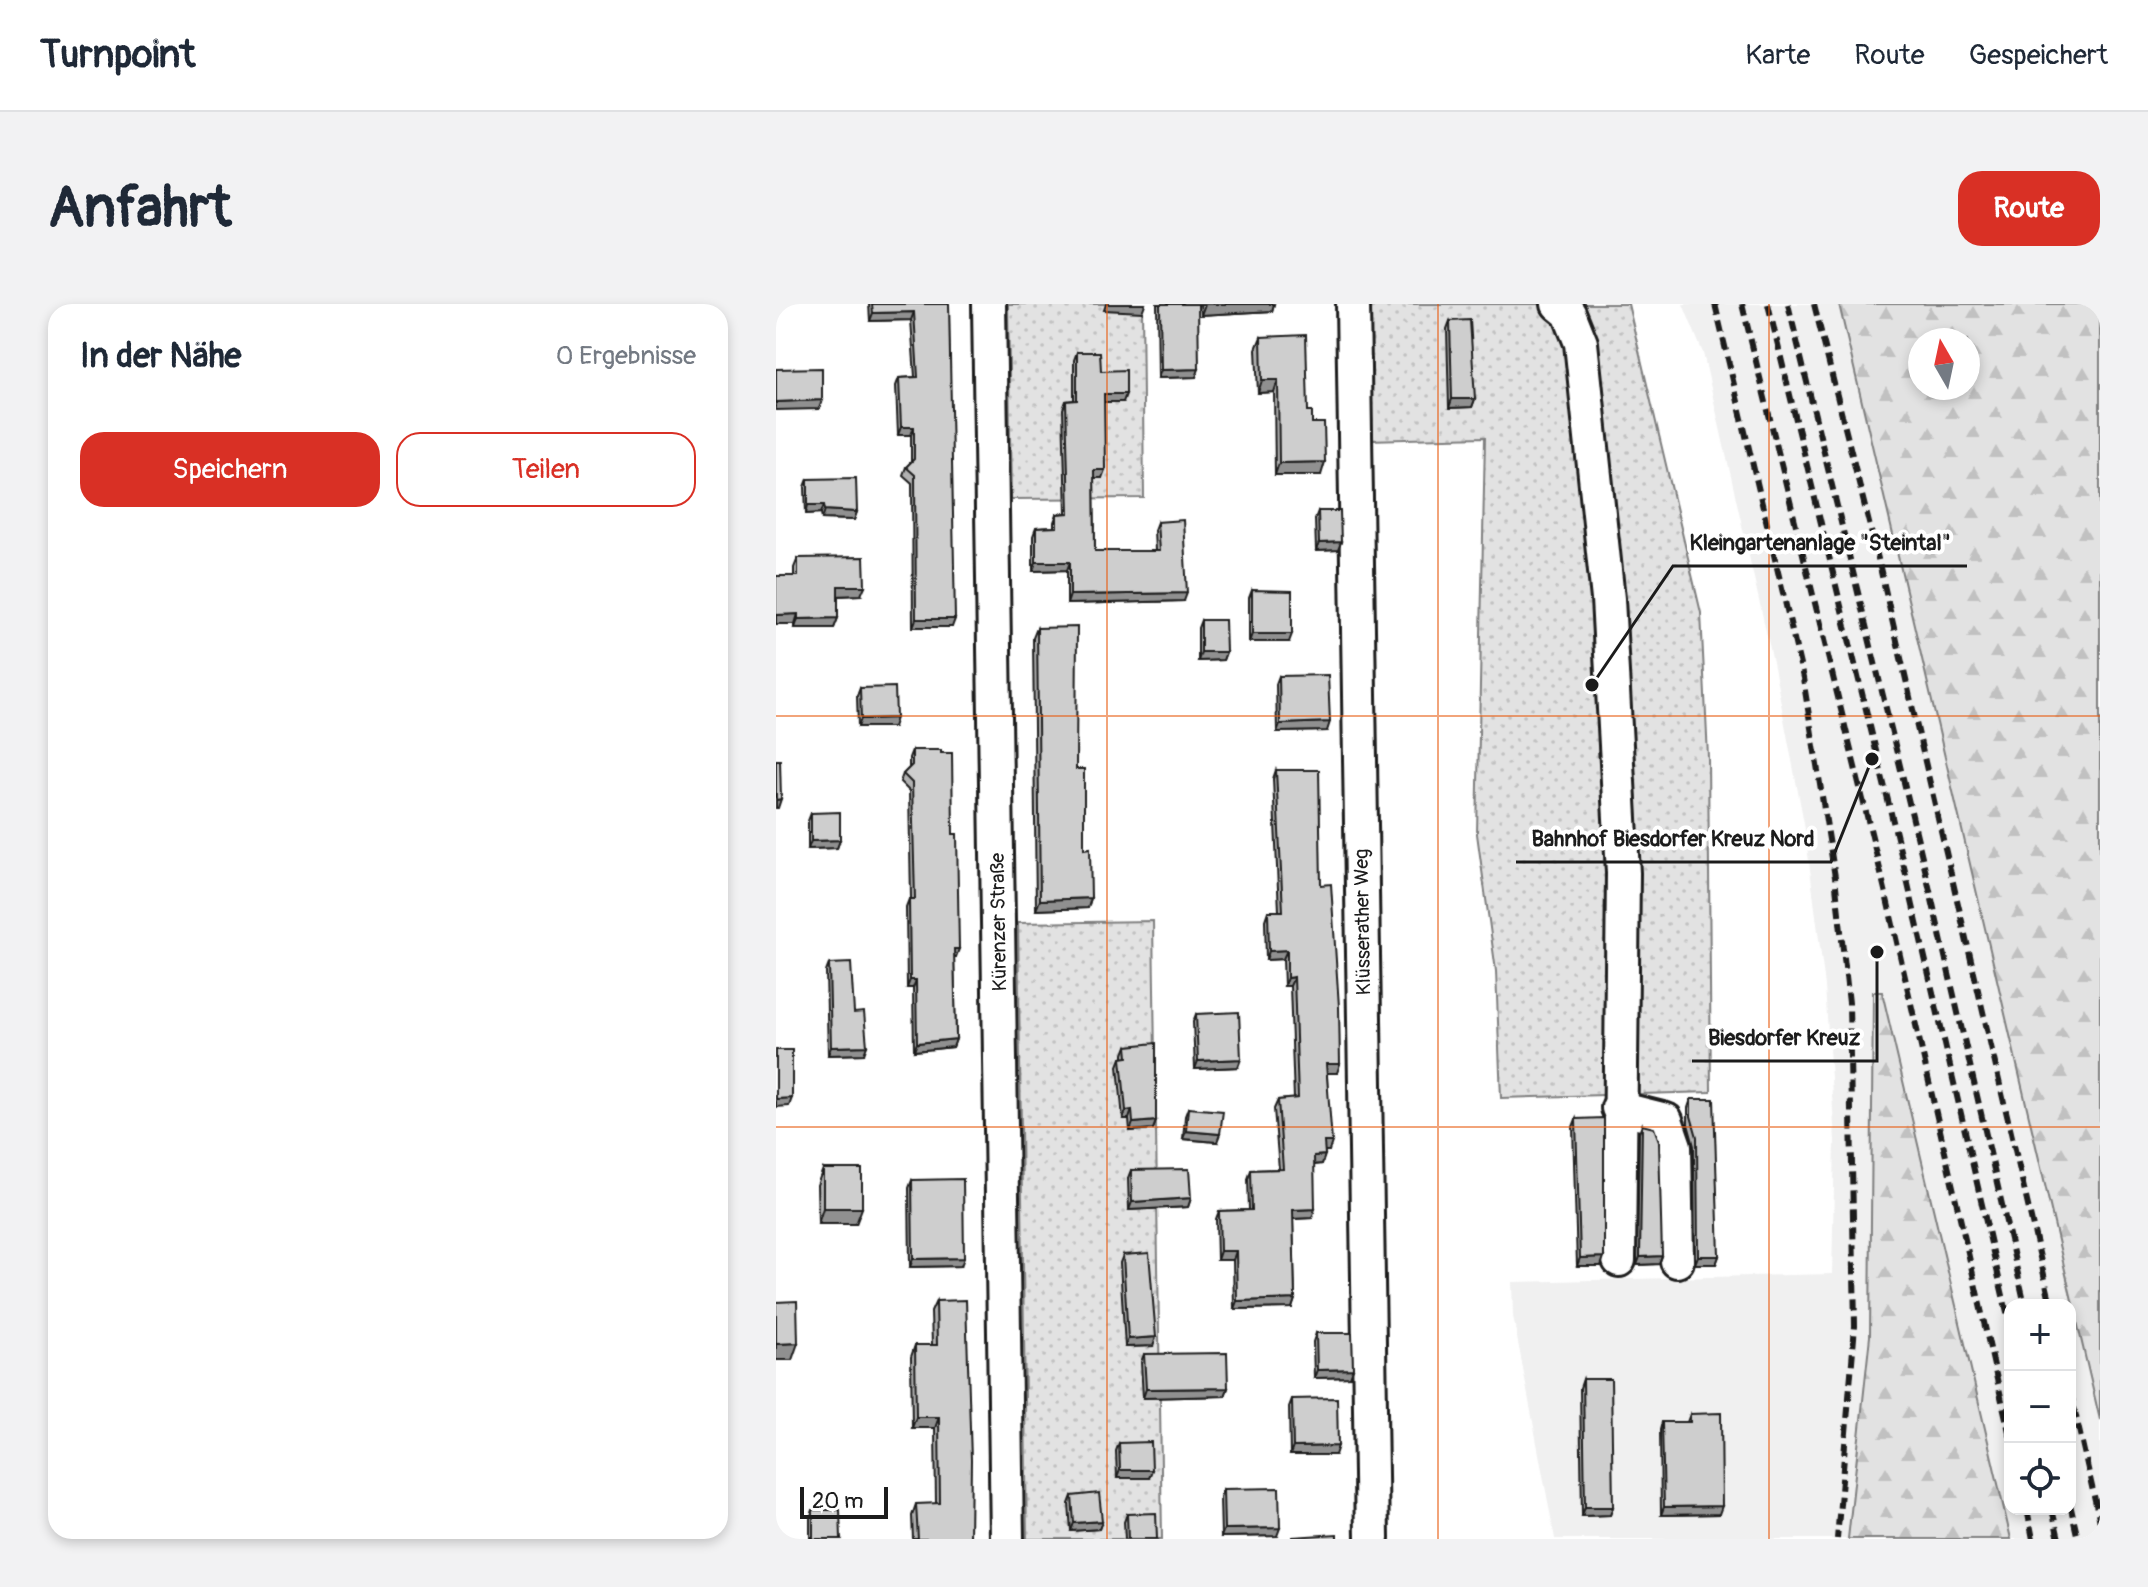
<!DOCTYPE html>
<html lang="de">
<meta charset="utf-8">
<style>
:root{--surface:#fff;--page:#f2f2f3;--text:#1f2937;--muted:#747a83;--line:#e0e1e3;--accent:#d93025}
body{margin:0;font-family:Pangolin,sans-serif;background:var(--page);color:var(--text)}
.controls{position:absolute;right:24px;bottom:24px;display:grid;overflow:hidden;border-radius:16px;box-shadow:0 4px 12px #0003}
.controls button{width:72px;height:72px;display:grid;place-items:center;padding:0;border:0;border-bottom:2px solid var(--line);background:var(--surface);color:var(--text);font:40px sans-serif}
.compass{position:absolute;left:1132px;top:24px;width:72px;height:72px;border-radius:50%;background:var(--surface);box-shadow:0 4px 12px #0003;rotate:351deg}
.scale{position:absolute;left:24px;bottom:20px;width:88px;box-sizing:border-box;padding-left:8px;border:4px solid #1c1c1c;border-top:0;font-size:22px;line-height:28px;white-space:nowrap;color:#1c1c1c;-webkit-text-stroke:6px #fff;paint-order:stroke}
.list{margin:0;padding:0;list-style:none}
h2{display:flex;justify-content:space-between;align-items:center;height:104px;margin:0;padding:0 32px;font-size:34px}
h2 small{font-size:26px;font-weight:400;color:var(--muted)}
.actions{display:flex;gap:16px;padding:24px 32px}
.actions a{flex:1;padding:18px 0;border:2px solid var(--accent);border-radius:24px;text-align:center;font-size:28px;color:var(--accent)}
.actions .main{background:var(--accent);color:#fff}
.icon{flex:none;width:44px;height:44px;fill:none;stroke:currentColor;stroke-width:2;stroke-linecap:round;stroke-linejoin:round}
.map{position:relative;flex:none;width:1324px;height:1235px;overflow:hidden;border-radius:24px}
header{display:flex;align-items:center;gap:48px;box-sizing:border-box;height:112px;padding:0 40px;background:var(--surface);border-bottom:2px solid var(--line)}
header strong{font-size:38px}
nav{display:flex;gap:44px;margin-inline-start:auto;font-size:28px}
.intro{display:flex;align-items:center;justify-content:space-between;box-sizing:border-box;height:192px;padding:0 48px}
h1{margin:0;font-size:56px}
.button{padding:20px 36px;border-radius:24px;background:var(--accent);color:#fff;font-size:28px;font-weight:700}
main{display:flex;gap:48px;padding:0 48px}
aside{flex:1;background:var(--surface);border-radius:24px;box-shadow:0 4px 12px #0003}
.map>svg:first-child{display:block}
</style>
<header>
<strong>Turnpoint</strong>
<nav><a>Karte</a><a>Route</a><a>Gespeichert</a></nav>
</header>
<div class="intro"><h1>Anfahrt</h1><a class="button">Route</a></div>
<main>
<aside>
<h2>In der Nähe<small>0 Ergebnisse</small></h2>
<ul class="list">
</ul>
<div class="actions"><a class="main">Speichern</a><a>Teilen</a></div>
</aside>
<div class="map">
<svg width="1324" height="1235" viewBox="0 0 1324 1235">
<defs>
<pattern id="forest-firs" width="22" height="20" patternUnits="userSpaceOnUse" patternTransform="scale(2)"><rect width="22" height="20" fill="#e2e2e2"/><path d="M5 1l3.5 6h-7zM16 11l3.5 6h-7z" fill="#c1c1c1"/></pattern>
<pattern id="park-dots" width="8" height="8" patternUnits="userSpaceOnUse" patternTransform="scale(2)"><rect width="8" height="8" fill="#e2e2e2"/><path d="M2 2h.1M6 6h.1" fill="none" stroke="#c1c1c1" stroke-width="1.8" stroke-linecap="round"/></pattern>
</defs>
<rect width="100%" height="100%" fill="#fff"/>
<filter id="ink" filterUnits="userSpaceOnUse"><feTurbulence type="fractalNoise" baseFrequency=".0125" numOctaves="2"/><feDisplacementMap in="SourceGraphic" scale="16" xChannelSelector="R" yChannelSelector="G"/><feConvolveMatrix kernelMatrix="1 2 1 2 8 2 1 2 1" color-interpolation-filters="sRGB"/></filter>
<g filter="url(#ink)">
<path fill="#f0f0f0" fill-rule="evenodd" d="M 907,0 L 1063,0 L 1324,1116 L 1324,1235 L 1235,1235 L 1106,688 L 1097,689 L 1094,1032 L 1072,1235 L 779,1235 L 737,1012 L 736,978 L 1056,970 L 1059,837 L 1049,682 L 1028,519 L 997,358 L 927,49 ZM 1234,1001 L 1294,1001 L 1294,1205 L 1234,1205 Z"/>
<g fill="url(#forest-firs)" stroke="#7f7f7f" stroke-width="2" fill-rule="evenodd">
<path d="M 1063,0 L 1324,0 L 1324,1116 ZM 1144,36 L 1192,36 L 1192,84 L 1144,84 Z"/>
<polygon points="1097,688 1106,688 1235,1235 1072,1235 1094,1032"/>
</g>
<g fill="url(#park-dots)" stroke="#7f7f7f" stroke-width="2">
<polygon points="232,0 366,0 368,194 235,195"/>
<polygon points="589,0 852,0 925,309 932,453 935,788 725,794 720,667 701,530 709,133 591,136"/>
<polygon points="377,617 386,1235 251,1235 242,619"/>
</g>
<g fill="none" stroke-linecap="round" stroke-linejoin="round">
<defs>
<g id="minor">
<polyline points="213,0 231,1235"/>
<polyline points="577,0 596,1235"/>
<polyline points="782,0 793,9 805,39 832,295 847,569 843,956"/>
<polyline points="842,804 890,816 899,842 901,957"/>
</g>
</defs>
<use href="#minor" stroke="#1c1c1c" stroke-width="38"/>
<use href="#minor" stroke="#fff" stroke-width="32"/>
<g stroke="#1c1c1c" stroke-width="6" stroke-dasharray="12 6" stroke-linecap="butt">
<polyline points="939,0 1027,374 1059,573 1073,699 1079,1022 1061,1235"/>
<polyline points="966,0 1109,586 1234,1132"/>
<polyline points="992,0 1129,567 1234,1022"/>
<polyline points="1012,0 1149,565 1249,1001"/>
<polyline points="1038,0 1102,255 1275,1001"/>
<polyline points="1294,1086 1324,1218"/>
<polyline points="1294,1200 1302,1235"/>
<polyline points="1251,1205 1257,1235"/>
<polyline points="1276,1205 1283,1235"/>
</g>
</g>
<g fill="#b1b1b1" stroke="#1c1c1c" stroke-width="2">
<polygon points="93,0 173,0 176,323 137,323 136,179 127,171 130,163 135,158 135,131 122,131 120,82 123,74 139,73 135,16 94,17"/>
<polygon points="381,0 422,0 420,73 382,74"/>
<polygon points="424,0 498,0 496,7 425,11"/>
<polygon points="674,17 699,95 696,103 673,104 671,25"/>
<polygon points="485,33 532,107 536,119 545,171 499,171 498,88 482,89 480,45"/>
<polygon points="301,48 325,67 347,98 328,98 326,174 318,174 319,247 379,247 378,226 381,218 408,297 291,300 291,266 257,267 257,232 260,224 278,223 278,218 281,210 290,209 287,105 290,97 298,96 298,56"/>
<polygon points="32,175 81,208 78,216 46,215 45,209 30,210 29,183"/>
<polygon points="542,207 565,238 562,246 540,247 539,215"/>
<polygon points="22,254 85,291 62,292 62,314 58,324 19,324 19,320 0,320 0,272 18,272 18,264"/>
<polygon points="476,286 513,338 473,338 473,294"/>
<polygon points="425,316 450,348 447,356 422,357 422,324"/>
<polygon points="261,324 300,465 308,545 315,594 312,604 260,606 257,334"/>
<polygon points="503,372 551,427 501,428 500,380"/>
<polygon points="84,384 117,423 82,423 81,392"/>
<polygon points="136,446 177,530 180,653 178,653 180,735 177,743 138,747 137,684 131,684 130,603 133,595 135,595 133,487 124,478 127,470 133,464 133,454"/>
<polygon points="500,466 545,581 561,769 551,769 553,847 549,847 546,860 538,861 536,914 517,915 519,995 516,1004 458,1005 457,956 441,956 440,915 443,907 473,906 472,875 475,866 503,865 498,805 502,796 518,795 514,682 508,682 507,655 490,656 489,616 492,607 503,607 497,475"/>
<polygon points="35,509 64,536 61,544 32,545 32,517"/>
<polygon points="53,660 78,709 88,750 52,751 50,668"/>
<polygon points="420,710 462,763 419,765 417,718"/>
<polygon points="351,742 380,817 377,825 354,827 353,815 347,815 342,762 345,754 348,753 348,750"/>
<polygon points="915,795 943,952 940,960 919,960 918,842 912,820 912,804"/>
<polygon points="412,804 441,838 407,835 409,812"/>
<polygon points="800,815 825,962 801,962 797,823"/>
<polygon points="866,821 886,952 883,960 861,961 863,829"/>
<polygon points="47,865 80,920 42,920 41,881"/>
<polygon points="355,866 415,894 412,903 353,906 352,874"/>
<polygon points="136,876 185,962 134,963 133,884"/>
<polygon points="347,951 377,1042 349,1043 344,959"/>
<polygon points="160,997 194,1235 137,1235 136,1212 140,1200 160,1200 159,1124 136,1124 135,1053 139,1041 156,1041 155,1008"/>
<polygon points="540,1029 574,1073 538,1074 537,1038"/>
<polygon points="368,1050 452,1084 449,1092 367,1094 365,1058"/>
<polygon points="807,1075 837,1203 834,1211 806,1212 804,1084"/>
<polygon points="516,1095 559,1151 514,1151 513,1103"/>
<polygon points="914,1110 943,1210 885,1211 884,1126 886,1118 911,1118"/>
<polygon points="343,1139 373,1174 341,1174 340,1147"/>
<polygon points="447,1185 501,1232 445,1233 444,1193"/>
<polygon points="296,1192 326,1217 323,1225 295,1227 293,1200"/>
<polygon points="37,1206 65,1235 34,1235 34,1214"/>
<polygon points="351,1210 381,1235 349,1235 348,1218"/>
</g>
<g fill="#909090" stroke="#1c1c1c" stroke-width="2">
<polygon points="330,0 369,0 366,8 328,6"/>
<polygon points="429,0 498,0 496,7 425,11"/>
<polygon points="138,8 135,16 94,17 97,9"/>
<polygon points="423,65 420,73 382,74 385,66"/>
<polygon points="486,76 502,76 498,88 482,89"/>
<polygon points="328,90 350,90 347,98 325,98"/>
<polygon points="676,95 699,95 696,103 673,104"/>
<polygon points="46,96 43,105 0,106 0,98"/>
<polygon points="125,123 138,123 135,131 122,131"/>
<polygon points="549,158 545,171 499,171 503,159"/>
<polygon points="318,166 329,166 326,174 315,174"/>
<polygon points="32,201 48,201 45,209 30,210"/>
<polygon points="49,206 81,208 78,216 46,215"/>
<polygon points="565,238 562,246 540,247 543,239"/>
<polygon points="260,258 294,258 291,266 257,267"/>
<polygon points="62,282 89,282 85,291 58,292"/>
<polygon points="411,289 408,297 291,300 294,291"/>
<polygon points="22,310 19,320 0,320 0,311"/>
<polygon points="62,314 58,324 19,324 22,315"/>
<polygon points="140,315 179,315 176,323 137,323"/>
<polygon points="476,330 516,330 513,338 473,338"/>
<polygon points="425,348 450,348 447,356 422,357"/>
<polygon points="120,414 117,423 82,423 85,415"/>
<polygon points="554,418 551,427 501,428 504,420"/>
<polygon points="5,495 2,504 0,504 0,496"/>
<polygon points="64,536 61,544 32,545 35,537"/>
<polygon points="315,594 312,604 260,606 264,596"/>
<polygon points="178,645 183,645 180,653 175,653"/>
<polygon points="511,646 507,655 490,656 493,647"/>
<polygon points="518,673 514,682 508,682 511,674"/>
<polygon points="134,676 140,676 137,684 131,684"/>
<polygon points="180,735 177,743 138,747 141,739"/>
<polygon points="91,742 88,750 52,751 55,743"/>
<polygon points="465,755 462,763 419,765 422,757"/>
<polygon points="550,760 564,760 561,769 547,769"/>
<polygon points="16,794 13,802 0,803 0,795"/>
<polygon points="356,806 353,815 347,815 350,807"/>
<polygon points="380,817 377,825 354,827 357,819"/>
<polygon points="410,827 444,830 441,838 407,835"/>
<polygon points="548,838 556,838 553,847 545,847"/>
<polygon points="549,851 546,860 534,861 538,852"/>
<polygon points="415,894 412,903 353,906 356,898"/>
<polygon points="47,904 86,904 80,920 42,920"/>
<polygon points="539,905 536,914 514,915 517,906"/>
<polygon points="444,947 460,947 457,956 441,956"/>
<polygon points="886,952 883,960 861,961 864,953"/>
<polygon points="922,952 943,952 940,960 919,960"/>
<polygon points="828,953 825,962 801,962 804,954"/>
<polygon points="188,954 185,962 134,963 137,955"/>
<polygon points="519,995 516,1004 458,1005 461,997"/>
<polygon points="380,1033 377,1042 349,1043 352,1035"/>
<polygon points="22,1039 16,1056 0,1056 0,1040"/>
<polygon points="577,1065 574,1073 538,1074 541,1066"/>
<polygon points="452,1084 449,1092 367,1094 370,1085"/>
<polygon points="140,1113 163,1113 159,1124 136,1124"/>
<polygon points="562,1142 559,1151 514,1151 517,1143"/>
<polygon points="344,1166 376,1166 373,1174 341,1174"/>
<polygon points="946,1202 943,1210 885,1211 888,1203"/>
<polygon points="809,1203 837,1203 834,1211 806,1212"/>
<polygon points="326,1217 323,1225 295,1227 298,1219"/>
<polygon points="504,1224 501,1232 445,1233 448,1225"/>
</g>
<g fill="#cecece" stroke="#1c1c1c" stroke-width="2">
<polygon points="96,0 173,0 179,315 140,315 139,171 130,163 138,155 138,123 125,123 123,74 142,73 138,8 97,9"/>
<polygon points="384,0 422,0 423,65 385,66"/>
<polygon points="694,16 699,95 676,95 674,17"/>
<polygon points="530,31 532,107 536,107 536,119 548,119 549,158 503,159 502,76 486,76 485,33"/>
<polygon points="301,48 324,48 325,67 350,66 350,90 328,90 329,166 318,166 319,247 383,247 381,218 407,216 411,289 294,291 294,258 260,258 260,224 281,223 281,210 293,209 290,97 301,96"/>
<polygon points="46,64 46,96 0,98 0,65"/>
<polygon points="80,174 81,208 49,206 48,201 32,201 32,175"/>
<polygon points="542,207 564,207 565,238 543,239"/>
<polygon points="88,253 89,282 62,282 62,314 22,315 22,310 0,311 0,272 22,272 22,254"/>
<polygon points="476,286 516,287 516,330 476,330"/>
<polygon points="425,316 449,316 450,348 425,348"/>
<polygon points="301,323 300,465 308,465 308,545 314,544 315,594 264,596 261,324"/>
<polygon points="552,371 554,418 504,420 503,372"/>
<polygon points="119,383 120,414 85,415 84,384"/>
<polygon points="136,446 165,446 165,449 176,449 177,530 181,530 183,645 178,645 180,735 141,739 140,676 134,676 133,595 139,595 136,479 127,470 136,461"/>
<polygon points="0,456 4,456 5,495 0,496"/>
<polygon points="500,466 543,466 545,581 555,580 563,703 564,760 550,760 556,838 548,838 549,851 538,852 539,905 517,906 519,995 461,997 460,947 444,947 443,907 476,906 475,866 507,865 502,796 522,794 518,673 511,674 511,646 493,647 492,607 507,607"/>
<polygon points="64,508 64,536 35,537 35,509"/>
<polygon points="75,659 78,709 88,708 91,742 55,743 53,660"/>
<polygon points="463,708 465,755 422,757 420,710"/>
<polygon points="380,739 380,817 357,819 356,806 350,807 345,754 352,753 351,742"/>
<polygon points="0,746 16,746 16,794 0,795"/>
<polygon points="915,795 938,795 943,952 922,952 921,833 915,812"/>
<polygon points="412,804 447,807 444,830 410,827"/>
<polygon points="828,814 828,953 804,954 800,815"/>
<polygon points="866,821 878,824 883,837 886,952 864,953"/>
<rect x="47" y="865" width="39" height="39"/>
<polygon points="413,865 415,894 356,898 355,866"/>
<polygon points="187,875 188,954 137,955 136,876"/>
<polygon points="373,949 380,1033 352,1035 347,951"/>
<polygon points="190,996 195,1156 194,1235 142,1235 140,1200 164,1199 163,1113 140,1113 139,1041 161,1041 160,997"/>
<polygon points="21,997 22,1039 0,1040 0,998"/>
<polygon points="540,1029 576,1029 577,1065 541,1066"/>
<polygon points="451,1049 452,1084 370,1085 368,1050"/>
<polygon points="807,1075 835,1075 837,1203 809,1203"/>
<polygon points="561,1094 562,1142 517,1143 516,1095"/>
<polygon points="945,1109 946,1202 888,1203 886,1118 914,1118 914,1110"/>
<polygon points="375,1138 376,1166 344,1166 343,1139"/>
<polygon points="503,1184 504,1224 448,1225 447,1185"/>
<polygon points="323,1189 326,1217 298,1219 296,1192"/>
<polygon points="37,1206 64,1206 65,1235 37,1235"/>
<polygon points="380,1209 381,1235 352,1235 351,1210"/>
<polygon points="561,1230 561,1235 517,1235 517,1233"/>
</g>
</g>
<path fill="none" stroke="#e8590c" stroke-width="2" stroke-opacity="0.55" d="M 331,0 L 331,1235M 662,0 L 662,1235M 993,0 L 993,1235M 0,412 L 1324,412M 0,823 L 1324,823"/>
<g text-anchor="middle" stroke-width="8" stroke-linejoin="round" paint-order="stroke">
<g font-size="20" fill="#1c1c1c" stroke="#fff">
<text transform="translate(222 618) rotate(-91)" y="7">Kürenzer Straße</text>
<text transform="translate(586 618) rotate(-91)" y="7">Klüsserather Weg</text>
</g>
</g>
<path fill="none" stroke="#1c1c1c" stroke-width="3" d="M816 381L897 262H1191M1096 455L1055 558H740M1101 648L1101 757H916"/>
<g fill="#1c1c1c" stroke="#fff" stroke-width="3">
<circle cx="816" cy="381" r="8"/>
<circle cx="1096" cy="455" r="8"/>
<circle cx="1101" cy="648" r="8"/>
</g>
<g font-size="22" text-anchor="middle" font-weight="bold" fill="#1c1c1c" stroke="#fff" stroke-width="8" stroke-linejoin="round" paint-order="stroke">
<text x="1044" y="246">Kleingartenanlage "Steintal"</text>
<text x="897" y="542">Bahnhof Biesdorfer Kreuz Nord</text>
<text x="1008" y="741">Biesdorfer Kreuz</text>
</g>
</svg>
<div class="controls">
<button>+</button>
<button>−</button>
<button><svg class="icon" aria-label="locate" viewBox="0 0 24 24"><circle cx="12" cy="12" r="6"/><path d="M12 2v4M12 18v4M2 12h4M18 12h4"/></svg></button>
</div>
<svg class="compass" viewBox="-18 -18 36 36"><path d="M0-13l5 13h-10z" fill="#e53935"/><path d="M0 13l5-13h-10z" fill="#747a83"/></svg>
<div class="scale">20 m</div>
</div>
</main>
